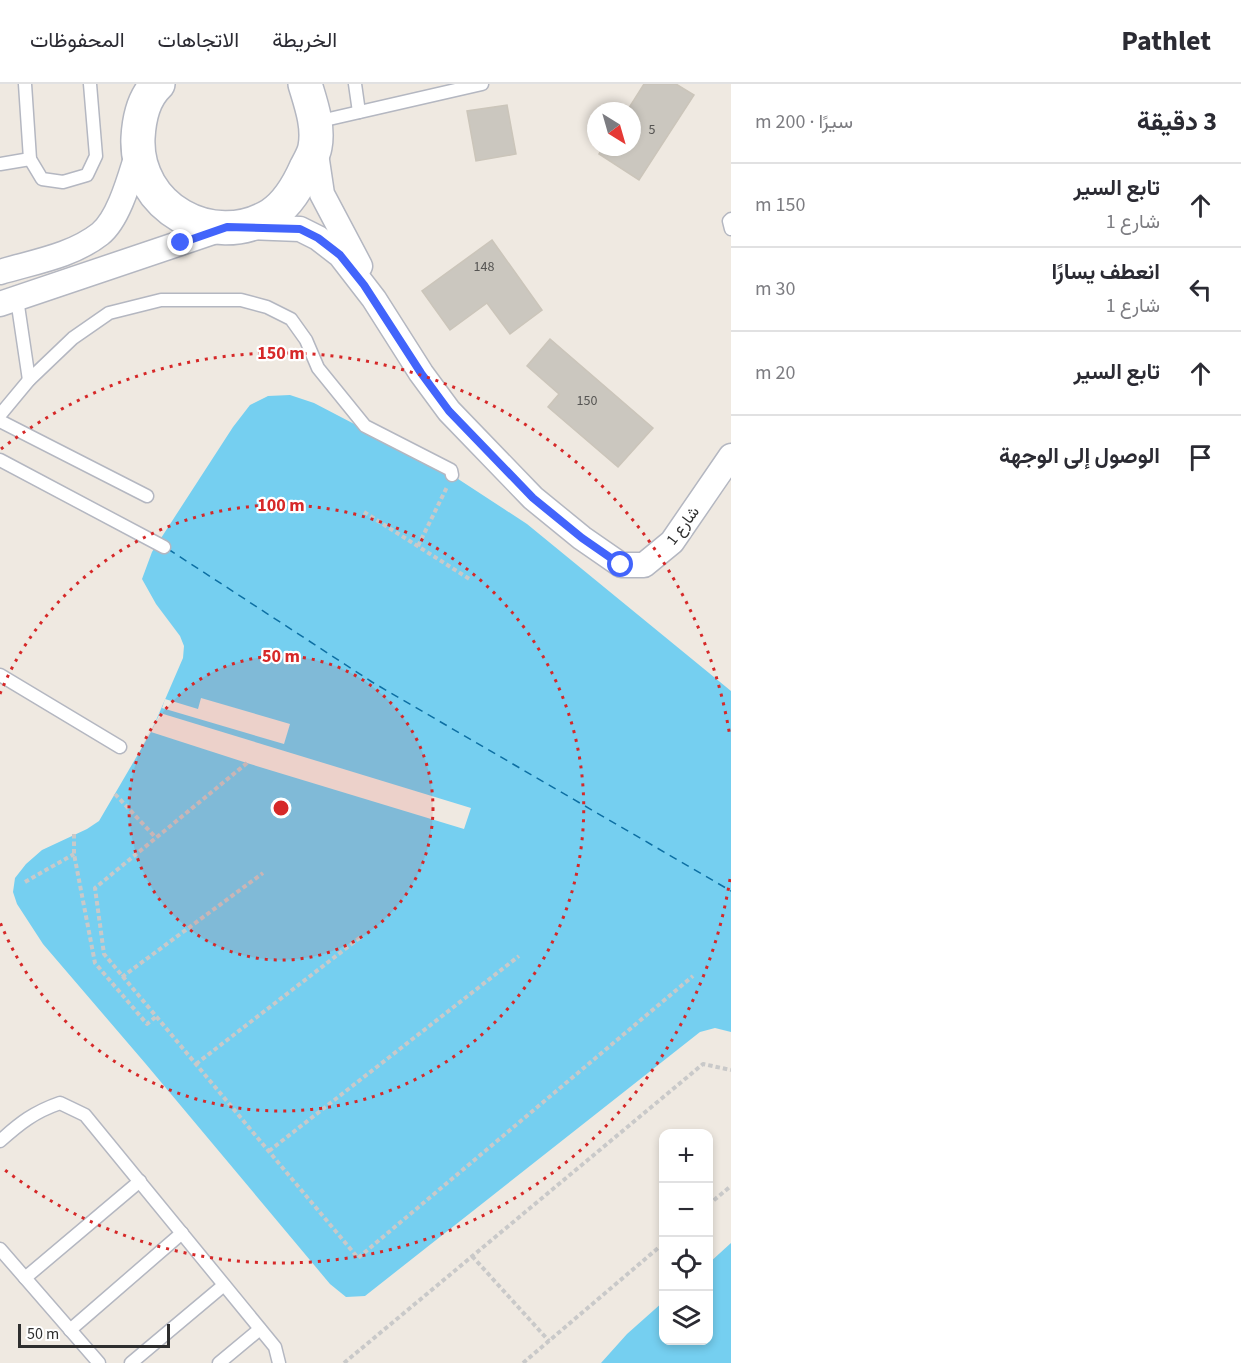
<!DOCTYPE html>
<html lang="ar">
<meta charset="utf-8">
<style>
:root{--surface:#fff;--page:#f7f7f7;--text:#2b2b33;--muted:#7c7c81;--line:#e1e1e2}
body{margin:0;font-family:"Source Sans 3",Vazirmatn,sans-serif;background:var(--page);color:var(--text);direction:rtl}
.controls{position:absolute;right:18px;bottom:18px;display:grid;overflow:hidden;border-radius:12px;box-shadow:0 3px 9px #0003}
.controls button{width:54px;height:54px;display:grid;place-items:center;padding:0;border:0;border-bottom:2px solid var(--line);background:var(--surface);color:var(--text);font:30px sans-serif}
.compass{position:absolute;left:587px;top:18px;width:54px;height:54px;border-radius:50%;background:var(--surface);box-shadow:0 3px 9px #0003;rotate:143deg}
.scale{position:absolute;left:18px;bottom:15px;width:152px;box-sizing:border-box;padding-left:6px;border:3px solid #2e2e2e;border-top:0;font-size:16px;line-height:21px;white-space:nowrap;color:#2e2e2e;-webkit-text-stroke:4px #fff;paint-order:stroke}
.stop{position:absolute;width:18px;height:18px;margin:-14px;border:4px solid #4264fb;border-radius:50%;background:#fff}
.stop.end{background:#4264fb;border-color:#fff;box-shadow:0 2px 6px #0008}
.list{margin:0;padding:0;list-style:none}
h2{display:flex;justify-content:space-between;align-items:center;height:78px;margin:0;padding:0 24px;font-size:26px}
h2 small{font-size:20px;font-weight:400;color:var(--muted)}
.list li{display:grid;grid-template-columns:39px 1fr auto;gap:18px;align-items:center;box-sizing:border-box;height:84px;padding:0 24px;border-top:2px solid var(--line)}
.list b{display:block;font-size:22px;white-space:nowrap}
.list p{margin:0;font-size:20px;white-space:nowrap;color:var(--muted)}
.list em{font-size:20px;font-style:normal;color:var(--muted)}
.icon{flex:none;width:33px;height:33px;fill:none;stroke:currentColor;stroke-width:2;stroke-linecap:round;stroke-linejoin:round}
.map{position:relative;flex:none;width:731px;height:1279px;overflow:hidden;direction:ltr}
header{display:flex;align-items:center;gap:36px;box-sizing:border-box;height:84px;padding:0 30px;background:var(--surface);border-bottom:2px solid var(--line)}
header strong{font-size:28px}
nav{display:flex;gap:33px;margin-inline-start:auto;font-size:21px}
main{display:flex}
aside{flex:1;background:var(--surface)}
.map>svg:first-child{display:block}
</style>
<header>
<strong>Pathlet</strong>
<nav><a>الخريطة</a><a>الاتجاهات</a><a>المحفوظات</a></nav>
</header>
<main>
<aside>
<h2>3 دقيقة<small>سيرًا · 200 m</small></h2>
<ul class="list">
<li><svg class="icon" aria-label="ahead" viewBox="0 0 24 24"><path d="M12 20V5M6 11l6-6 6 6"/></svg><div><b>تابع السير</b><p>شارع 1</p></div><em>150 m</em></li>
<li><svg class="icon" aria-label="left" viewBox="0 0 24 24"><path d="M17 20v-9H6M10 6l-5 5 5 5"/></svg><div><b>انعطف يسارًا</b><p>شارع 1</p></div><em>30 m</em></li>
<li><svg class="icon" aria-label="ahead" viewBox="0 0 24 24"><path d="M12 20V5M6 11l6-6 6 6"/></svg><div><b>تابع السير</b></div><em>20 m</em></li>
<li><svg class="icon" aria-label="arrive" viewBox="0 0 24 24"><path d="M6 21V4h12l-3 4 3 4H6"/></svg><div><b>الوصول إلى الوجهة</b></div></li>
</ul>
</aside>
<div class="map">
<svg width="731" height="1279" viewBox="0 0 731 1279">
<rect width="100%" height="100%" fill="#efe9e1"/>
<g fill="#75cff0">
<polygon points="290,311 314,319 452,391 527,440 731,607 731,948 715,944 700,948 365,1212 346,1213 330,1200 145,979 43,860 17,820 13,808 15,794 26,780 42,766 87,745 99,737 151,648 183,574 184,562 180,552 156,520 142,495 152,468 233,343 250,321 268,312"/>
<polygon points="731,1159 731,1279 601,1279 627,1250 663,1218 664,1256 708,1256 709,1179"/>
</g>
<g fill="#efe9e1">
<polygon points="201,614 290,640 284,660 162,624 165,615 198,625"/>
<polygon points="160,629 471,724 464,745 247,679 151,648"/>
</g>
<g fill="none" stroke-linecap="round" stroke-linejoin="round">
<polyline stroke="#0d6fa3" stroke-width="1.5" stroke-dasharray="8 6" stroke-linecap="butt" points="168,465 372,598 731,807"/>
</g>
<g fill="#cbc7bf" stroke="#cbc5ba" stroke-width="1.5">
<polygon points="644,0 676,0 694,11 639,96 599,70 603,63 632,63 632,27 627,27"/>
<polygon points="507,21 516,70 476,77 467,27"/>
<polygon points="492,156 542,226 510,250 487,219 450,246 422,207"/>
<polygon points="550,255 653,344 618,383 548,323 559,310 527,282"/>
</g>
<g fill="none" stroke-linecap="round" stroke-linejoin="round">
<defs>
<g id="lane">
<polyline points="25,0 30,75 42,95 63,98 87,91 96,72 90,0"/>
<polyline points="355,0 359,28"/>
<polyline points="316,38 482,0"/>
<polyline points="0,80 30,75"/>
<polyline points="731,135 729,137 731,145"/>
<polyline points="17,215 29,296"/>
<polyline points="0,331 29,296 73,254 109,229 161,216 241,216 267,223 291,235 306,256 318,284 365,342 451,386 452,391"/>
<polyline points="0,337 147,412"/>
<polyline points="0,376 164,463"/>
<polyline points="0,591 120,663"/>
<path d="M 0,1057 C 20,1039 34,1028 60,1019 L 85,1031 L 275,1263 L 279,1279"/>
<polyline points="0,1165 99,1279"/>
<polyline points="25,1194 140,1097"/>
<polyline points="70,1246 182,1149"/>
<polyline points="131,1279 224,1201"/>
<polyline points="219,1279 260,1245"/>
</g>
<g id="street">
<polyline points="315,63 322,110 360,182"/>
<polyline points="249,143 300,145 318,154 340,171 374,215 421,289 449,327 533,414 582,454 621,481 644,481 672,458 731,372"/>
<path d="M 0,188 C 33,178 72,172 100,150 C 119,135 130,93 137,71"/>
<polyline points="0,220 222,145"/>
</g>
<path id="secondary" d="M 158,0 C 144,13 139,35 138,54 C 135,123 212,167 271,131 C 288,120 298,102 306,84 C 309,78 314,70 315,63 C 319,42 311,20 305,0"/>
</defs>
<use href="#lane" stroke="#b4b7c1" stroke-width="15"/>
<use href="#street" stroke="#b4b7c1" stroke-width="27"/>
<use href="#secondary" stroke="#b4b7c1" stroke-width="36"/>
<g stroke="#c9c9c9" stroke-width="4" stroke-dasharray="4.5 3" stroke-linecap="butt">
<polyline points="364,428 471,496"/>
<polyline points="418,462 447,403"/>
<polyline points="247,679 95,804 104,870 358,1174 693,892"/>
<polyline points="115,710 156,754"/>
<polyline points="74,750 74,770 95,879 147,940 157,932"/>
<polyline points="25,798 74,770"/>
<polyline points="122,893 263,789"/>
<polyline points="196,980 362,852"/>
<polyline points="269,1067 519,872"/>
<polyline points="708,1121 731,1102"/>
<polyline points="472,1172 549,1257"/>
<polyline points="344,1279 703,980 731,986"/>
<polyline points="523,1279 664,1159"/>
</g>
<use href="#lane" stroke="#fff" stroke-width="12"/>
<use href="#street" stroke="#fff" stroke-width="24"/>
<use href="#secondary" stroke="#fff" stroke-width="33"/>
</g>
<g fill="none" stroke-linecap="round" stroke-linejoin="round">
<polyline stroke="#4264fb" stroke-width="8" points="181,159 227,143 300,145 318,154 340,171 364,201 421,289 449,327 533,414 582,454 621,481"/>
</g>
<circle cx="281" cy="724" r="152" fill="#d62828" fill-opacity=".12"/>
<g fill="none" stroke="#d62828" stroke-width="3" stroke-dasharray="3 6">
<circle cx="281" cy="724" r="152"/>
<path d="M0 610A303 303 0 1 1 0 838"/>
<path d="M730 795A455 455 0 0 1 1 1083M1 365A455 455 0 0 1 730 653"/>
</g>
<g text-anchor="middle" stroke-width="4.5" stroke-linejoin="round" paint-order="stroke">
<g font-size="14" fill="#555452">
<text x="652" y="50">5</text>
<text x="484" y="187">148</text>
<text x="587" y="321">150</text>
</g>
<g font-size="16" fill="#2e2e2e" stroke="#fff">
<text transform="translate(682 441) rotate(-53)" y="6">شارع 1</text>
</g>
</g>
<circle cx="281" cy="724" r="9" fill="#d62828" stroke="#fff" stroke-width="3"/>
<g font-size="18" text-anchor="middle" font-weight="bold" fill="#d62828" stroke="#fff" stroke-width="4.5" stroke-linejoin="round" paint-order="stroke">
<text x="281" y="275">150 m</text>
<text x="281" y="427">100 m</text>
<text x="281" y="578">50 m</text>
</g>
</svg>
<div class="controls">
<button>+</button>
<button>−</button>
<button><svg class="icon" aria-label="locate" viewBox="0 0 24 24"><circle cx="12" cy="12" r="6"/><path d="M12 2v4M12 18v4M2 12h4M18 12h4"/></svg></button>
<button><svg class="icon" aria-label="layers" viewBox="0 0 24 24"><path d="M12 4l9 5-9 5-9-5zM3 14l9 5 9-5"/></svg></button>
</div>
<svg class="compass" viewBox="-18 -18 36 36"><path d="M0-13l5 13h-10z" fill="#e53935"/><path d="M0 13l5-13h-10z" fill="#7c7c81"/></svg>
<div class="scale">50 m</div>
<div class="stop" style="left:621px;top:481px"></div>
<div class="stop end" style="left:181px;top:159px"></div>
</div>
</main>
